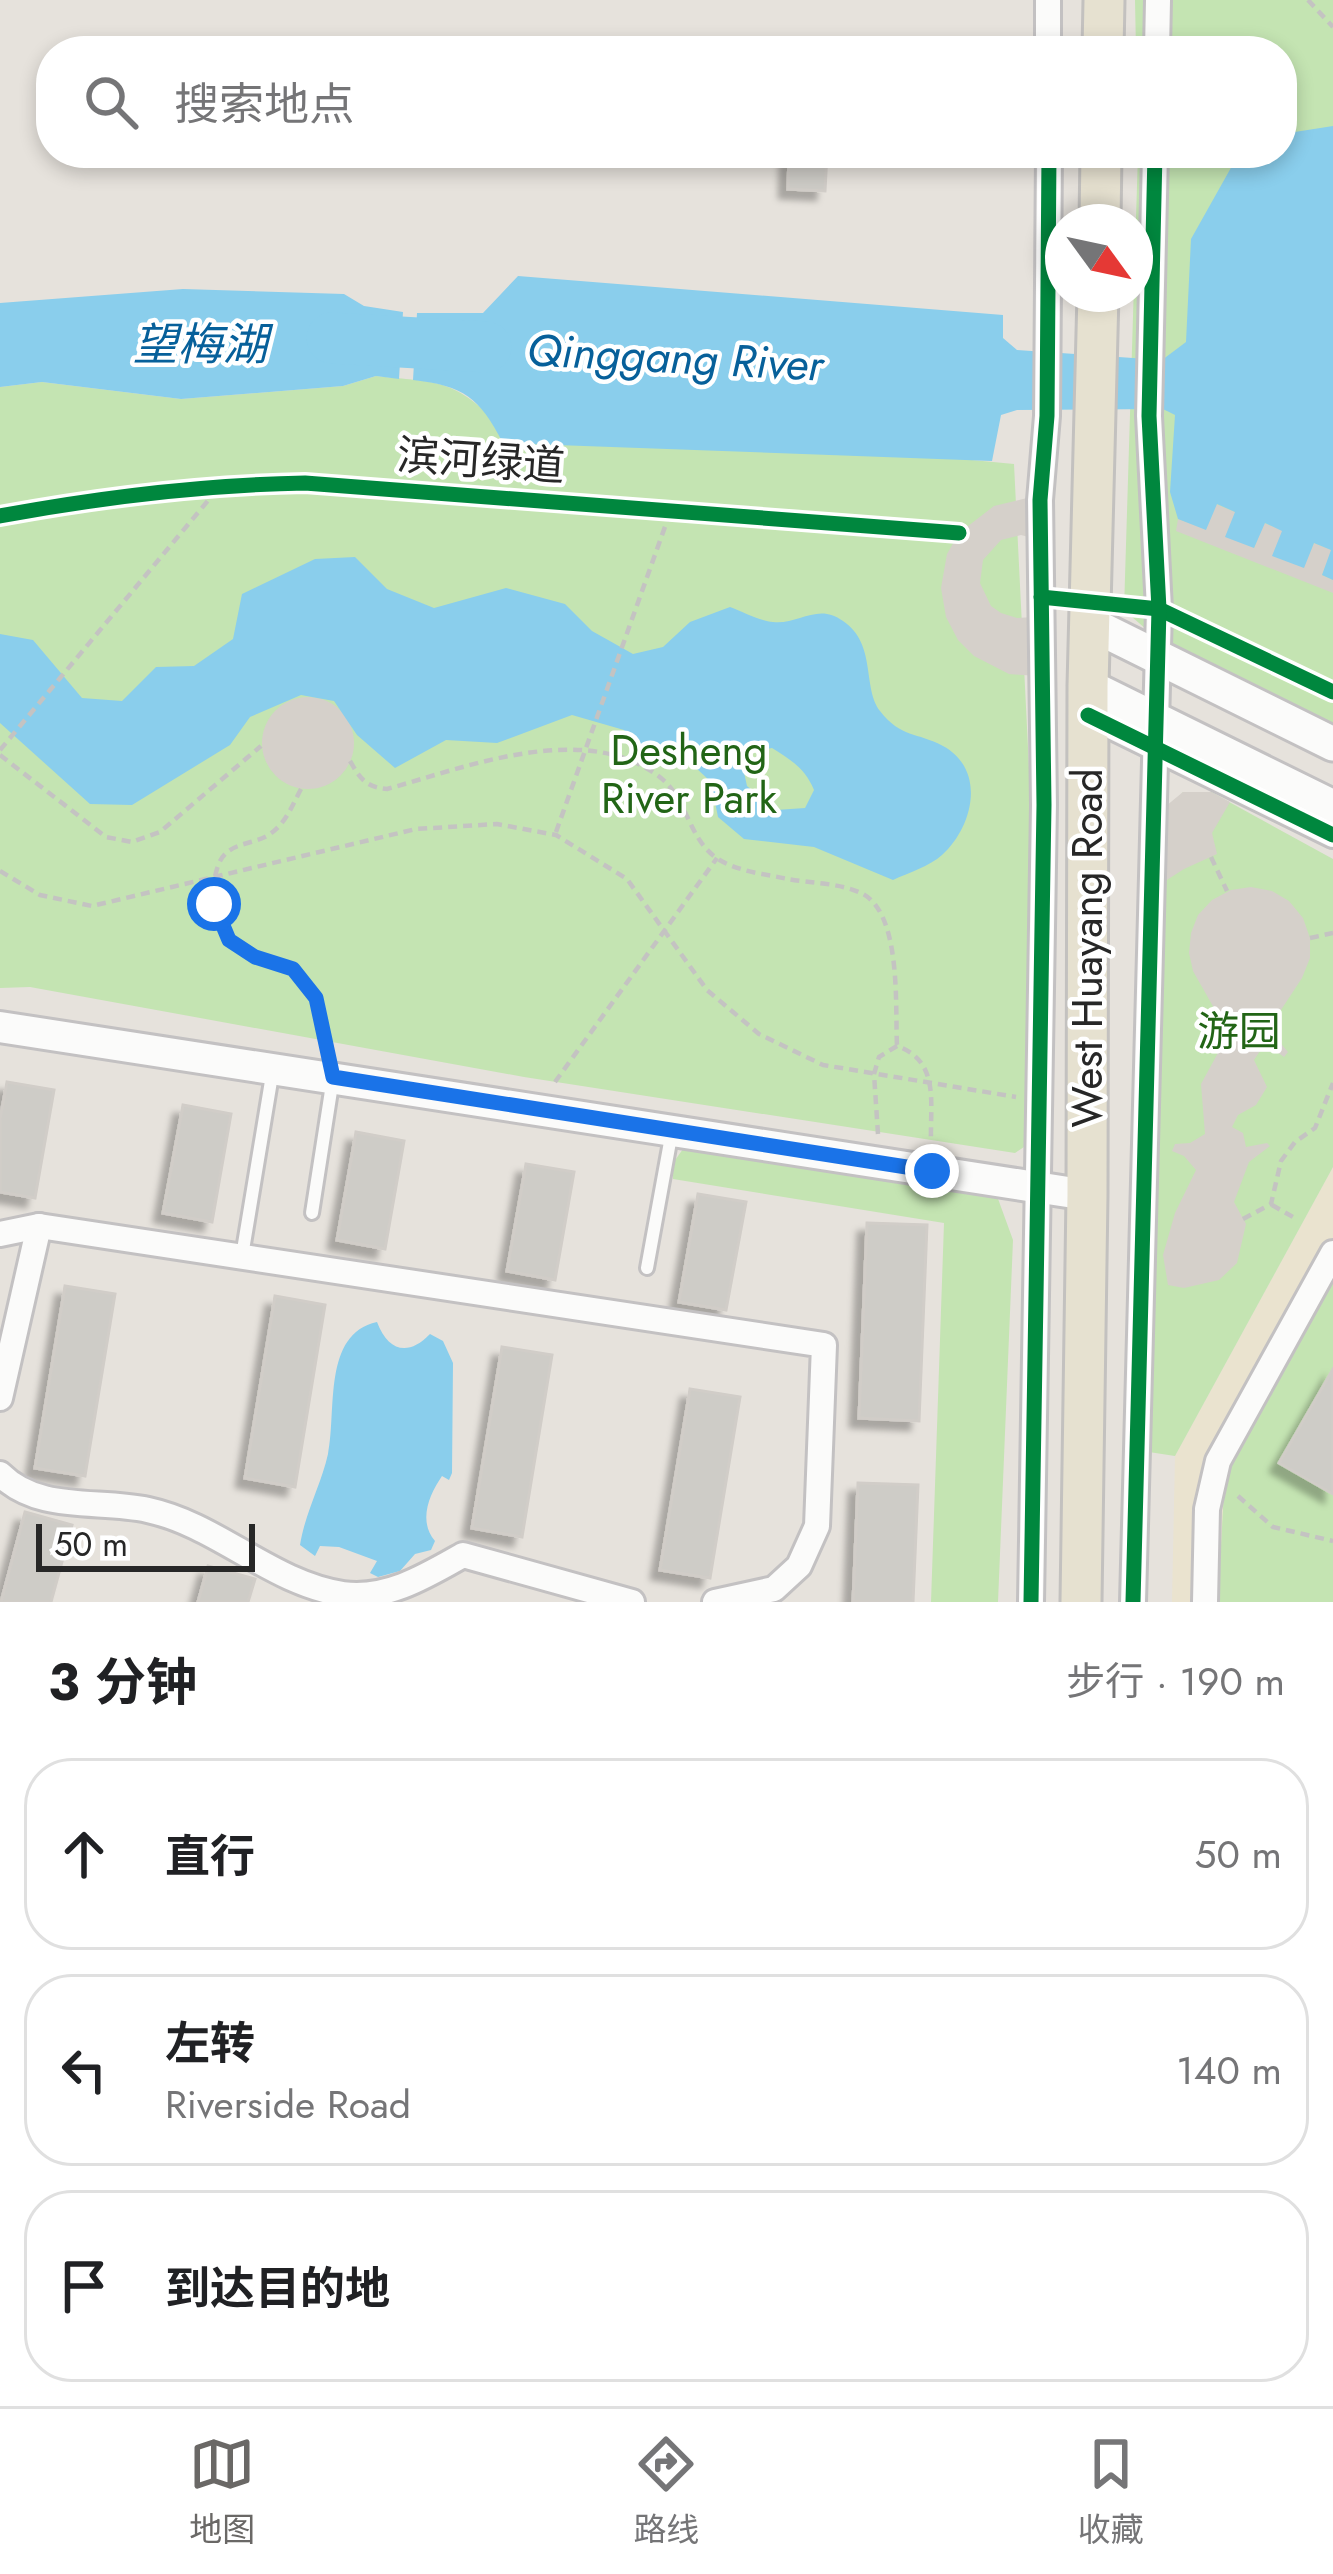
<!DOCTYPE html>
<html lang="zh">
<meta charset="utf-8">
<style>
:root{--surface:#fff;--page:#f2f2f2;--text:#202124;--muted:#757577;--line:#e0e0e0;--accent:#6a6866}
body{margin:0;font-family:Jost,"Noto Sans SC",sans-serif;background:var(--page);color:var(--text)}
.compass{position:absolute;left:1045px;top:204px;width:108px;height:108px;border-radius:50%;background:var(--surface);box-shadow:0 6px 18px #0003;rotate:123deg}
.scale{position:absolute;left:36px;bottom:30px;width:219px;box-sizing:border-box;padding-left:12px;border:6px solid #272727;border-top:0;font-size:33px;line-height:42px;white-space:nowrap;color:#272727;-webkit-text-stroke:9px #fff;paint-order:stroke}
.stop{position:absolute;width:36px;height:36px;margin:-27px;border:9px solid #1a73e8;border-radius:50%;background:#fff}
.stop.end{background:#1a73e8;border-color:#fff;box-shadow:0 3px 12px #0008}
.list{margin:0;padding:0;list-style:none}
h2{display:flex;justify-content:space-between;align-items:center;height:156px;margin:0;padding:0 48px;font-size:51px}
h2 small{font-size:39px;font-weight:400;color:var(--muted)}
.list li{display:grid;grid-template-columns:78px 1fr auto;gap:36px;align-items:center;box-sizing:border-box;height:192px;margin:0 24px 24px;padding:0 24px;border:3px solid var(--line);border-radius:48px}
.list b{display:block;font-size:45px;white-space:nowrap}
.list p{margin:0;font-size:39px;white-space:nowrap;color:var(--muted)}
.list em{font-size:39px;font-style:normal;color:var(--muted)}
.icon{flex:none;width:66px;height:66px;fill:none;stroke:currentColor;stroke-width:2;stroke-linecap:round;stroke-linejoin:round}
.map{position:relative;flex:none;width:1333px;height:1602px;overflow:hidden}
.search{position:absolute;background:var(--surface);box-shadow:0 6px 18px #0003;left:36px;right:36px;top:36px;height:132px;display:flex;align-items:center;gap:30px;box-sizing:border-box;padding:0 42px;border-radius:48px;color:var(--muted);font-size:45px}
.sheet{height:804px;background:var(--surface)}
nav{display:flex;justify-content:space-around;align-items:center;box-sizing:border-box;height:168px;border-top:3px solid var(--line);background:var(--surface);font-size:33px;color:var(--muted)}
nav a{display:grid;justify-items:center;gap:6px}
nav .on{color:var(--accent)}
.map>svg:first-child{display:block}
</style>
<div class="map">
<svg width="1333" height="1602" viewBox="0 0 1333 1602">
<defs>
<filter id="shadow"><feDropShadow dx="-9" dy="9" stdDeviation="3" flood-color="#0004"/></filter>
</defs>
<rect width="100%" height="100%" fill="#e6e2dc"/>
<polygon fill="#eae3cf" points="1333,1167 1333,1602 1172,1602 1175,1456"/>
<g fill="#c4e4b2">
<polygon points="1135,0 1333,0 1333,727 1162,643 1124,610 1138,153 1282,153 1282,51 1136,51"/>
<path d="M 376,376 C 427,382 449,377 488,414 L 1014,464 L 1047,1132 L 1015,1153 L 524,1077 L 30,987 L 0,988 L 0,387 L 42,382 L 181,399 L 343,386 Z"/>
<polygon points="1183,792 1211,792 1333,859 1333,1167 1175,1456 1149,1452 1144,845"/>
<polygon points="702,1145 997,1196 1013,1240 998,1602 931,1602 944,1223 673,1179 673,1163 683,1149"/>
<polygon points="1333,1268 1333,1602 1218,1602 1225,1471"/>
</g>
<g fill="#d5d0ca">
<polygon points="1027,498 1040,500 1040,540 1021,535 1001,540 983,560 980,583 991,606 1001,613 1017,618 1034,617 1037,676 1009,674 974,656 958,640 946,617 941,588 947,554 959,533 994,506"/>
<polygon points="1216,504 1235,512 1254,548 1264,523 1283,530 1303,568 1314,543 1332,550 1322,575 1333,580 1333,593 1176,531 1178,519 1206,529"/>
<circle cx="308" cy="743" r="46"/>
<polygon points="1183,792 1211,792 1230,802 1212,833 1217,854 1184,869 1145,894 1160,811"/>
<polygon points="1251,887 1272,891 1289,901 1303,918 1310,938 1310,958 1302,978 1275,1019 1273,1034 1288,1052 1284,1057 1273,1049 1260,1051 1254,1060 1267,1087 1256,1105 1238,1115 1232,1127 1243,1133 1246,1147 1267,1143 1270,1146 1249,1162 1234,1202 1246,1224 1237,1263 1219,1280 1184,1288 1168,1285 1163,1255 1175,1213 1196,1170 1184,1156 1172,1151 1175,1144 1190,1143 1205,1134 1201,1084 1225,1040 1223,1024 1193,971 1189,953 1191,933 1198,915 1212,900 1231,890"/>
</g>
<g fill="#8aceec" fill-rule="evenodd">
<path d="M 1333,126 L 1333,580 L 1322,575 L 1331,550 L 1314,543 L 1304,568 L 1272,556 L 1282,531 L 1265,523 L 1254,548 L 1225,537 L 1235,512 L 1217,504 L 1206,530 L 1178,519 L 1170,492 L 1175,415 L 1163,409 L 1017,410 L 1001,415 L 992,461 L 503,443 C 479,397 464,386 413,380 L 417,313 L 483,313 L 518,276 L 1003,315 L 1003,338 L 1017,350 L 1162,360 L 1186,342 L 1191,239 L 1237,157 L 1243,153 L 1282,153 L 1282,134 Z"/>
<polygon points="183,289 344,294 364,306 403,312 399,379 376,376 343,386 181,399 42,382 0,387 0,303"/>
<path d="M 355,557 L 387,589 L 434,608 L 506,588 L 565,604 L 592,631 L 633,654 L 663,647 L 690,622 L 730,607 C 743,612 760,621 773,622 C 798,625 818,602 843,621 C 877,644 862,687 880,711 C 901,738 917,732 943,746 C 987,770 973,827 942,855 C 930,866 908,873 893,880 L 814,847 L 744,839 L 718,817 L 711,782 L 695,767 L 674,755 L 633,745 L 624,730 L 572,715 L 497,743 L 446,740 L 395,768 L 357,735 L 334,701 L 301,695 L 250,717 L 230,745 L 132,805 L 90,804 L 0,723 L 0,634 L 33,640 L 82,698 L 122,701 L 156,667 L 194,666 L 233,639 L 242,594 L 315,559 ZM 772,748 C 791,760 805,768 814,790 L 805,808 L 776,810 L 747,786 L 742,763 L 753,752 Z"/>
<path d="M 377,1322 C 388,1351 408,1357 430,1334 L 443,1341 L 453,1363 L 452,1473 L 449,1480 L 442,1476 C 429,1495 418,1521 435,1541 L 431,1550 L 415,1554 L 400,1571 L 378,1577 L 370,1573 L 377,1561 L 339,1547 L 320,1546 L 315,1556 L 300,1545 C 305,1513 321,1485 328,1454 C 337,1411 322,1334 377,1322 Z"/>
</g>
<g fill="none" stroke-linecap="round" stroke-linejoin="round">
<polyline stroke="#8aceec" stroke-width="51" points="332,338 486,347"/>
</g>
<g fill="#ceccc7" stroke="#d1cdc8" stroke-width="3" filter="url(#shadow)">
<polygon points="789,153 827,153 825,191 788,189"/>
<polygon points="7,1082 54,1090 35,1198 0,1192 0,1119"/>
<polygon points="183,1105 231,1114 212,1222 163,1213"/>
<polygon points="356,1132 404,1141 385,1249 337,1240"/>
<polygon points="526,1164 574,1172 555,1280 507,1271"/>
<polygon points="698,1194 746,1202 726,1310 679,1302"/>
<polygon points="867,1223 927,1225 919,1421 859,1418"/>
<polygon points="65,1286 115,1294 85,1476 35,1468"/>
<polygon points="275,1296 325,1305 295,1487 245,1478"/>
<polygon points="502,1347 552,1355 522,1537 472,1528"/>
<polygon points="1333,1369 1333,1494 1279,1463"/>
<polygon points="690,1389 740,1397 710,1578 660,1570"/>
<polygon points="858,1483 918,1485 913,1602 853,1602"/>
<polygon points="25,1512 72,1525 51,1602 1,1602"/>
<polygon points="208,1566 255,1579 248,1602 198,1602"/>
</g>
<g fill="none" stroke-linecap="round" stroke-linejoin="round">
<defs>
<g id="service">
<polyline points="312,1213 333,1078"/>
<polyline points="242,1256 273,1069"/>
<polyline points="647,1268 672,1131"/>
</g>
<g id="minor">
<polyline points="1048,0 1048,51"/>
<polyline points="1157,51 1158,0"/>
<polyline points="1088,715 1333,835"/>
<polyline points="0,1234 39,1226 824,1345 817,1526 799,1566 774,1589 715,1602"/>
<polyline points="0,1398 39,1226"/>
<path d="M 0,1474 C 39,1513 98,1499 148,1510 C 218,1525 271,1583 343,1594 C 387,1600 426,1576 463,1555 L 632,1602"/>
<polyline points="1031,1602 1044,805 1040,500 1047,416 1049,153"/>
<polyline points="1133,1602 1159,609 1149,416 1155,153"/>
<polyline points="1205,1602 1207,1509 1218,1461 1333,1253"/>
</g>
<polyline id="tertiary" points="0,1027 1087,1195"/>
<g id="secondary">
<polyline points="1091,624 1333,744"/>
<polyline points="1088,686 1333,807"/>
</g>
<g id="primary">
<polyline points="1103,51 1104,0"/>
<polyline points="1100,222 1101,153"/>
<polyline points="1081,1602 1087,1195 1088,686 1098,294"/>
</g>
</defs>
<use href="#service" stroke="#c3c1c2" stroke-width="18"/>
<use href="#minor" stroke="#c3c1c2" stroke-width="30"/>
<use href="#tertiary" stroke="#c3c1c2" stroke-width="36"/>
<use href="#secondary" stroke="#c3c1c2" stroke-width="39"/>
<use href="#primary" stroke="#c3c1bf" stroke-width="45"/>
<g stroke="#c4c3c2" stroke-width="4.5" stroke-dasharray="9 6" stroke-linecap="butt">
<polyline points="1308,0 1333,27"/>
<polyline points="0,750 221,485"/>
<polyline points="0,755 106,837 132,842 160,832 261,746"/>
<path d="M 350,761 C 360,778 365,787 387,789 C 467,767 586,719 661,778 C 688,800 688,839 718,859 C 739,872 765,874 788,879 C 810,883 840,883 861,893 C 902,912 895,1007 897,1046"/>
<path d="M 301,789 C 292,806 286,823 270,834 C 253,846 226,841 218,866 C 205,902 222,942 257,958 C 267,963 282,963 292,969 C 319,985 322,1023 328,1051"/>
<polyline points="556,832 671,510"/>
<polyline points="1211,857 1227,891"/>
<polyline points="0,871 40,895 92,906 416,829 497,824 556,835 627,879 707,990 759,1034 823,1065 1016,1097"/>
<polyline points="1310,938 1333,933"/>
<polyline points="555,1082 717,858"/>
<path d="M 878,1134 L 874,1074 L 879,1057 L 897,1046 C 940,1061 930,1103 931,1141"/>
<polyline points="1272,1205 1293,1217"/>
<polyline points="1243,1219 1271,1204 1281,1161 1295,1142 1315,1128 1333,1083"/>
<polyline points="1238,1496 1273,1527 1333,1541"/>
</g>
<use href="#service" stroke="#fbfbfa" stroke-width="12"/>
<use href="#minor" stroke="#fbfbfa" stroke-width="24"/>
<use href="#tertiary" stroke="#fbfbfa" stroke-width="30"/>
<use href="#secondary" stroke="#fbfbfa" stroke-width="33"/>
<use href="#primary" stroke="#e6e1d0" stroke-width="39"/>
<defs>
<g id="cycleway">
<path d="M 0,516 C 102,497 201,485 305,483 L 959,533"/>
<polyline points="1041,597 1159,609 1333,692"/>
<polyline points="1088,715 1333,835"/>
<polyline points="1031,1602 1044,805 1040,500 1047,416 1049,153"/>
<polyline points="1133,1602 1159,609 1149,416 1155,153"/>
</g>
</defs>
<use href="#cycleway" stroke="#fff" stroke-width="22"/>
<use href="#cycleway" stroke="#00873e" stroke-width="15"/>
</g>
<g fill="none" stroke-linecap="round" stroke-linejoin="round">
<polyline stroke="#1a73e8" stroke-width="15" points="214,904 229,940 255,957 293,969 316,998 333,1077 932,1171"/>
</g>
<g text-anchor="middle" stroke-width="9" stroke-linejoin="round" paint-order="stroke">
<g font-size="42" fill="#272727" stroke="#fff">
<text transform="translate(481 460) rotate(4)" y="15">滨河绿道</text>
<text transform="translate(1087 948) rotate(-90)" y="15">West Huayang Road</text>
</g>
<g font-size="42" fill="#226516" stroke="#fff">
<text x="689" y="765">Desheng<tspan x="689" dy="48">River Park</tspan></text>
<text x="1239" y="1046">游园</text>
</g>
<g font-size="45" font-style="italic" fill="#07609a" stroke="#fff">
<text x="200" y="360">望梅湖</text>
<text transform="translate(675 357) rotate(3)" y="16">Qinggang River</text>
</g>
</g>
</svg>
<svg class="compass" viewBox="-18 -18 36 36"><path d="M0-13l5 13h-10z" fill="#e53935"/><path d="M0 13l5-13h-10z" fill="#757577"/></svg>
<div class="scale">50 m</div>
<div class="stop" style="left:214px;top:904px"></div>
<div class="stop end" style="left:932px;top:1171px"></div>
<div class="search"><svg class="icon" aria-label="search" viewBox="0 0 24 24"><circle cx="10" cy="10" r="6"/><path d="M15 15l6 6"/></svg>搜索地点</div>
</div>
<section class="sheet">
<h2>3 分钟<small>步行 · 190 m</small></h2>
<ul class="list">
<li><svg class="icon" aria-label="ahead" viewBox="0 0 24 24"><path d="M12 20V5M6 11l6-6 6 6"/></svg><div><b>直行</b></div><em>50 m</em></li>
<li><svg class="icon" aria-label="left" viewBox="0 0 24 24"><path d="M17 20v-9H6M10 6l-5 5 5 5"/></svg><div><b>左转</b><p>Riverside Road</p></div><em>140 m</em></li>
<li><svg class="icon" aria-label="arrive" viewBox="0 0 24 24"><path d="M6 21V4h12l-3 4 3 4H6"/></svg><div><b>到达目的地</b></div></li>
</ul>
</section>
<nav>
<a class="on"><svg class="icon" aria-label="map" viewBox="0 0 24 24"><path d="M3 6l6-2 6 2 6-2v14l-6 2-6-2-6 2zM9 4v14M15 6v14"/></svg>地图</a>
<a><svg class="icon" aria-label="directions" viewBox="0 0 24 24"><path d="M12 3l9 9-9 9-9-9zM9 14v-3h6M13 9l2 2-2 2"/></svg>路线</a>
<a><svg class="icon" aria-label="saved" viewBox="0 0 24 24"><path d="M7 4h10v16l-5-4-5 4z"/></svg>收藏</a>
</nav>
